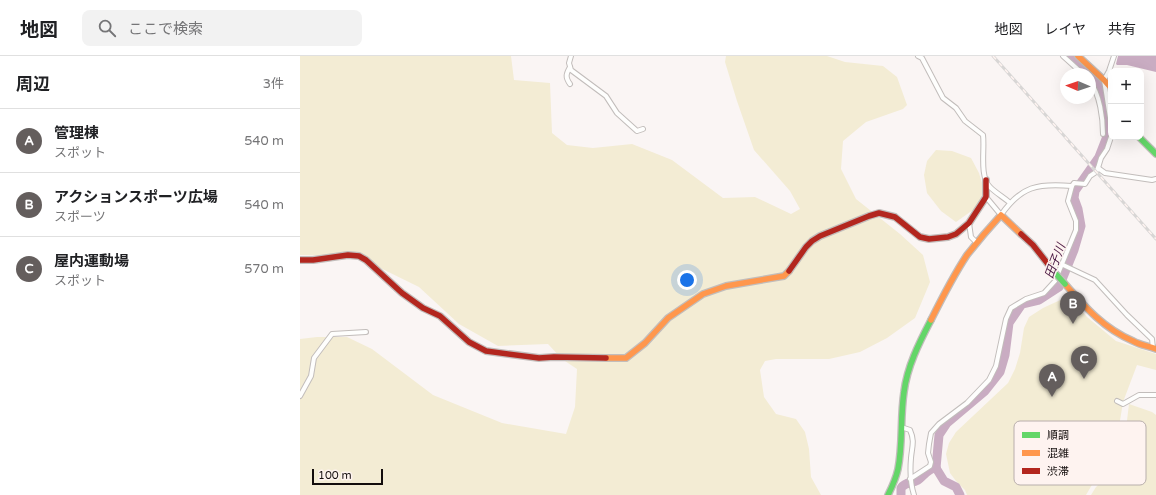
<!DOCTYPE html>
<html lang="ja">
<meta charset="utf-8">
<style>
:root{--surface:#fff;--page:#f2f2f2;--text:#202124;--muted:#757577;--line:#e0e0e0;--accent:#645e5d}
body{margin:0;font-family:"Varela Round","Noto Sans JP",sans-serif;background:var(--page);color:var(--text)}
.controls{position:absolute;right:12px;top:12px;display:grid;overflow:hidden;border-radius:8px;box-shadow:0 4px 16px #0002}
.controls button{width:36px;height:36px;display:grid;place-items:center;padding:0;border:0;border-bottom:1px solid var(--line);background:var(--surface);color:var(--text);font:20px sans-serif}
.compass{position:absolute;left:760px;top:12px;width:36px;height:36px;border-radius:50%;background:var(--surface);box-shadow:0 4px 16px #0002;rotate:272deg}
.scale{position:absolute;left:12px;bottom:10px;width:71px;box-sizing:border-box;padding-left:4px;border:2px solid #130d0c;border-top:0;font-size:11px;line-height:14px;white-space:nowrap;color:#130d0c;-webkit-text-stroke:3px #fef3f0;paint-order:stroke}
.you{position:absolute;left:387px;top:224px;width:14px;height:14px;margin:-10px;border:3px solid #fff;border-radius:50%;background:#1a73e8;box-shadow:0 0 0 6px #1a73e833}
.badge{display:grid;place-items:center;width:26px;height:26px;border-radius:50%;background:var(--accent);color:#fff;font-size:13px;font-weight:700}
.pin{position:absolute;translate:-50% -33px;filter:drop-shadow(0 1px 2px #0008)}
.pin::after{content:'';position:absolute;top:21px;width:14px;height:12px;background:inherit;clip-path:polygon(0 0,100% 0,50% 100%)}
.list{margin:0;padding:0;list-style:none}
h2{display:flex;justify-content:space-between;align-items:center;height:52px;margin:0;padding:0 16px;font-size:17px}
h2 small{font-size:13px;font-weight:400;color:var(--muted)}
.list li{display:grid;grid-template-columns:26px 1fr auto;gap:12px;align-items:center;box-sizing:border-box;height:64px;padding:0 16px;border-top:1px solid var(--line)}
.list b{display:block;font-size:15px;white-space:nowrap}
.list p{margin:0;font-size:13px;white-space:nowrap;color:var(--muted)}
.list em{font-size:13px;font-style:normal;color:var(--muted)}
.icon{flex:none;width:22px;height:22px;fill:none;stroke:currentColor;stroke-width:2;stroke-linecap:round;stroke-linejoin:round}
.map{position:relative;flex:none;width:856px;height:439px;overflow:hidden}
header{display:flex;align-items:center;gap:24px;box-sizing:border-box;height:56px;padding:0 20px;background:var(--surface);border-bottom:1px solid var(--line)}
header strong{font-size:19px}
nav{display:flex;gap:22px;margin-inline-start:auto;font-size:14px}
.search{width:280px;height:36px;background:var(--page);display:flex;align-items:center;gap:10px;box-sizing:border-box;padding:0 14px;border-radius:8px;color:var(--muted);font-size:15px}
main{display:flex}
aside{flex:1;background:var(--surface)}
.map>svg:first-child{display:block}
</style>
<header>
<strong>地図</strong>
<div class="search"><svg class="icon" aria-label="search" viewBox="0 0 24 24"><circle cx="10" cy="10" r="6"/><path d="M15 15l6 6"/></svg>ここで検索</div>
<nav><a>地図</a><a>レイヤ</a><a>共有</a></nav>
</header>
<main>
<aside>
<h2>周辺<small>3件</small></h2>
<ul class="list">
<li><span class="badge">A</span><div><b>管理棟</b><p>スポット</p></div><em>540 m</em></li>
<li><span class="badge">B</span><div><b>アクションスポーツ広場</b><p>スポーツ</p></div><em>540 m</em></li>
<li><span class="badge">C</span><div><b>屋内運動場</b><p>スポット</p></div><em>570 m</em></li>
</ul>
</aside>
<div class="map">
<svg width="856" height="439" viewBox="0 0 856 439">
<rect width="100%" height="100%" fill="#faf5f4"/>
<g fill="#f3ecd4">
<polygon points="0,0 211,0 214,24 250,27 252,77 267,89 293,92 332,88 372,104 423,142 455,141 491,158 500,153 490,135 454,94 437,45 425,6 426,0 527,0 545,6 583,10 597,21 607,49 603,53 566,66 543,85 541,113 556,143 600,178 623,199 630,226 615,262 587,282 560,296 529,303 476,303 465,305 460,314 464,341 476,358 496,363 505,376 509,393 511,421 521,439 0,439 0,283 17,281 47,281 72,293 133,339 202,367 266,378 275,351 277,313 262,303 248,288 198,290 159,268 119,231 66,205 38,200 0,199"/>
<polygon points="636,94 652,95 671,102 679,117 687,144 656,166 641,155 627,137 624,119 627,105"/>
<polygon points="769,240 787,261 816,285 856,298 856,314 837,309 823,346 818,377 810,410 800,415 786,439 667,439 665,434 656,425 650,417 646,398 649,387 656,376 708,327 715,313 720,297 724,272 729,261 743,252"/>
<polygon points="829,348 852,356 856,359 856,439 791,439 796,431 810,418 825,381"/>
</g>
<polygon fill="#c9acc2" points="818,0 856,0 856,16 827,9 817,9 816,8"/>
<g fill="none" stroke-linecap="round" stroke-linejoin="round">
<g stroke="#c9acc2" stroke-width="9">
<polyline points="636,412 639,379 647,367 685,335 700,316 705,299 709,267 722,248 739,244 759,231 774,194 781,170 778,153 774,142 775,135 799,101 808,78 807,61 803,42 794,18 771,0"/>
<polyline points="636,412 644,425 656,431 660,439"/>
<path d="M 601,439 L 601,432 C 606,425 611,428 618,424 C 624,420 628,412 636,412"/>
</g>
<defs>
<g id="street">
<polyline points="271,0 269,7 271,14 306,40 317,57 337,75 343,73"/>
<path d="M 618,0 L 622,2 L 643,42 L 656,52 L 665,65 L 683,79 C 685,93 679,120 690,131 C 696,137 703,141 709,146"/>
<polyline points="763,0 783,18"/>
<path d="M 270,11 C 266,18 265,21 270,28"/>
<path d="M 790,26 C 800,38 803,63 803,78"/>
<polyline points="811,68 804,24 809,15 814,0"/>
<polyline points="798,112 805,117 852,124 856,123"/>
<path d="M 686,141 L 701,159 C 721,130 738,127 772,130 L 774,127 L 785,128 L 790,120 L 796,116 L 798,112 L 801,102 L 807,93 L 811,81"/>
<polyline points="669,167 671,181 677,187"/>
<polyline points="761,208 795,224 827,259 852,283 853,292"/>
<polyline points="0,340 11,320 14,302 32,278 66,276"/>
<polyline points="817,345 823,348 839,339 856,339"/>
<path d="M 601,371 L 610,374 C 615,385 612,391 611,402 C 610,414 610,427 614,439"/>
<polyline points="610,423 630,410 631,406 628,397 629,388 631,377 639,368 667,347 689,324 696,310 706,263 711,252 726,243 744,237 755,225 776,174 776,165 768,145 772,130"/>
</g>
<g id="fast">
<polyline points="839,81 856,98"/>
<path d="M 588,439 C 592,431 596,422 598,413 C 603,388 600,362 604,336 C 607,311 619,287 631,264"/>
</g>
<g id="slow">
<polyline points="778,0 804,24 811,32"/>
<path d="M 765,228 C 785,251 804,273 833,285 C 840,289 848,290 856,293"/>
<path d="M 631,264 C 642,242 653,220 667,199 C 678,185 689,172 701,159 L 721,178"/>
<polyline points="306,302 326,302 345,287 368,262 403,238 426,230 484,220 489,215"/>
</g>
<g id="jam">
<polyline points="721,178 733,189 755,217"/>
<polyline points="0,204 13,204 48,199 59,200 66,204 102,237 123,252 140,260 169,286 186,295 239,302 254,301 306,302"/>
<polyline points="489,215 506,191 512,185 520,180 569,160 579,157 595,161 620,181 629,183 648,181 656,178 669,167 686,141 686,124"/>
</g>
</defs>
<use href="#street" stroke="#c2bdbb" stroke-width="6"/>
<use href="#fast" stroke="#c2bdbb" stroke-width="8"/>
<use href="#slow" stroke="#c2bdbb" stroke-width="8"/>
<use href="#jam" stroke="#c2bdbb" stroke-width="8"/>
<use href="#street" stroke="#fefefd" stroke-width="4"/>
<use href="#fast" stroke="#63d668" stroke-width="5.5"/>
<use href="#slow" stroke="#ff974d" stroke-width="5.5"/>
<use href="#jam" stroke="#b3261e" stroke-width="5.5"/>
<defs>
<polyline id="rail" points="693,0 856,183"/>
</defs>
<use href="#rail" stroke="#d8d6d5" stroke-width="3"/>
<use href="#rail" stroke="#fef3f0" stroke-width="1.5" stroke-dasharray="4.5" stroke-linecap="butt"/>
<defs>
<polyline id="fast-bridge" points="755,217 765,228"/>
</defs>
<use href="#fast-bridge" stroke="#c2bdbb" stroke-width="8" stroke-linecap="butt"/>
<use href="#fast-bridge" stroke="#63d668" stroke-width="5.5"/>
</g>
<g text-anchor="middle" stroke-width="3" stroke-linejoin="round" paint-order="stroke">
<g font-size="12" font-style="italic" fill="#4c1c46" stroke="#fef3f0">
<text transform="translate(755 205) rotate(-69)" y="4">田子川</text>
</g>
</g>
<rect x="714" y="365" width="132" height="64" rx="6" fill="#fef3f0" stroke="#b8aeac" stroke-width="1"/>
<rect x="722" y="376" width="18" height="6" fill="#63d668"/>
<rect x="722" y="394" width="18" height="6" fill="#ff974d"/>
<rect x="722" y="412" width="18" height="6" fill="#b3261e"/>
<g font-size="11" fill="#130d0c">
<text x="747" y="383">順調</text>
<text x="747" y="401">混雑</text>
<text x="747" y="419">渋滞</text>
</g>
</svg>
<div class="controls">
<button>+</button>
<button>−</button>
</div>
<svg class="compass" viewBox="-18 -18 36 36"><path d="M0-13l5 13h-10z" fill="#e53935"/><path d="M0 13l5-13h-10z" fill="#757577"/></svg>
<div class="scale">100 m</div>
<div class="you"></div>
<div class="pin badge" style="left:752px;top:341px">A</div>
<div class="pin badge" style="left:773px;top:268px">B</div>
<div class="pin badge" style="left:784px;top:323px">C</div>
</div>
</main>
